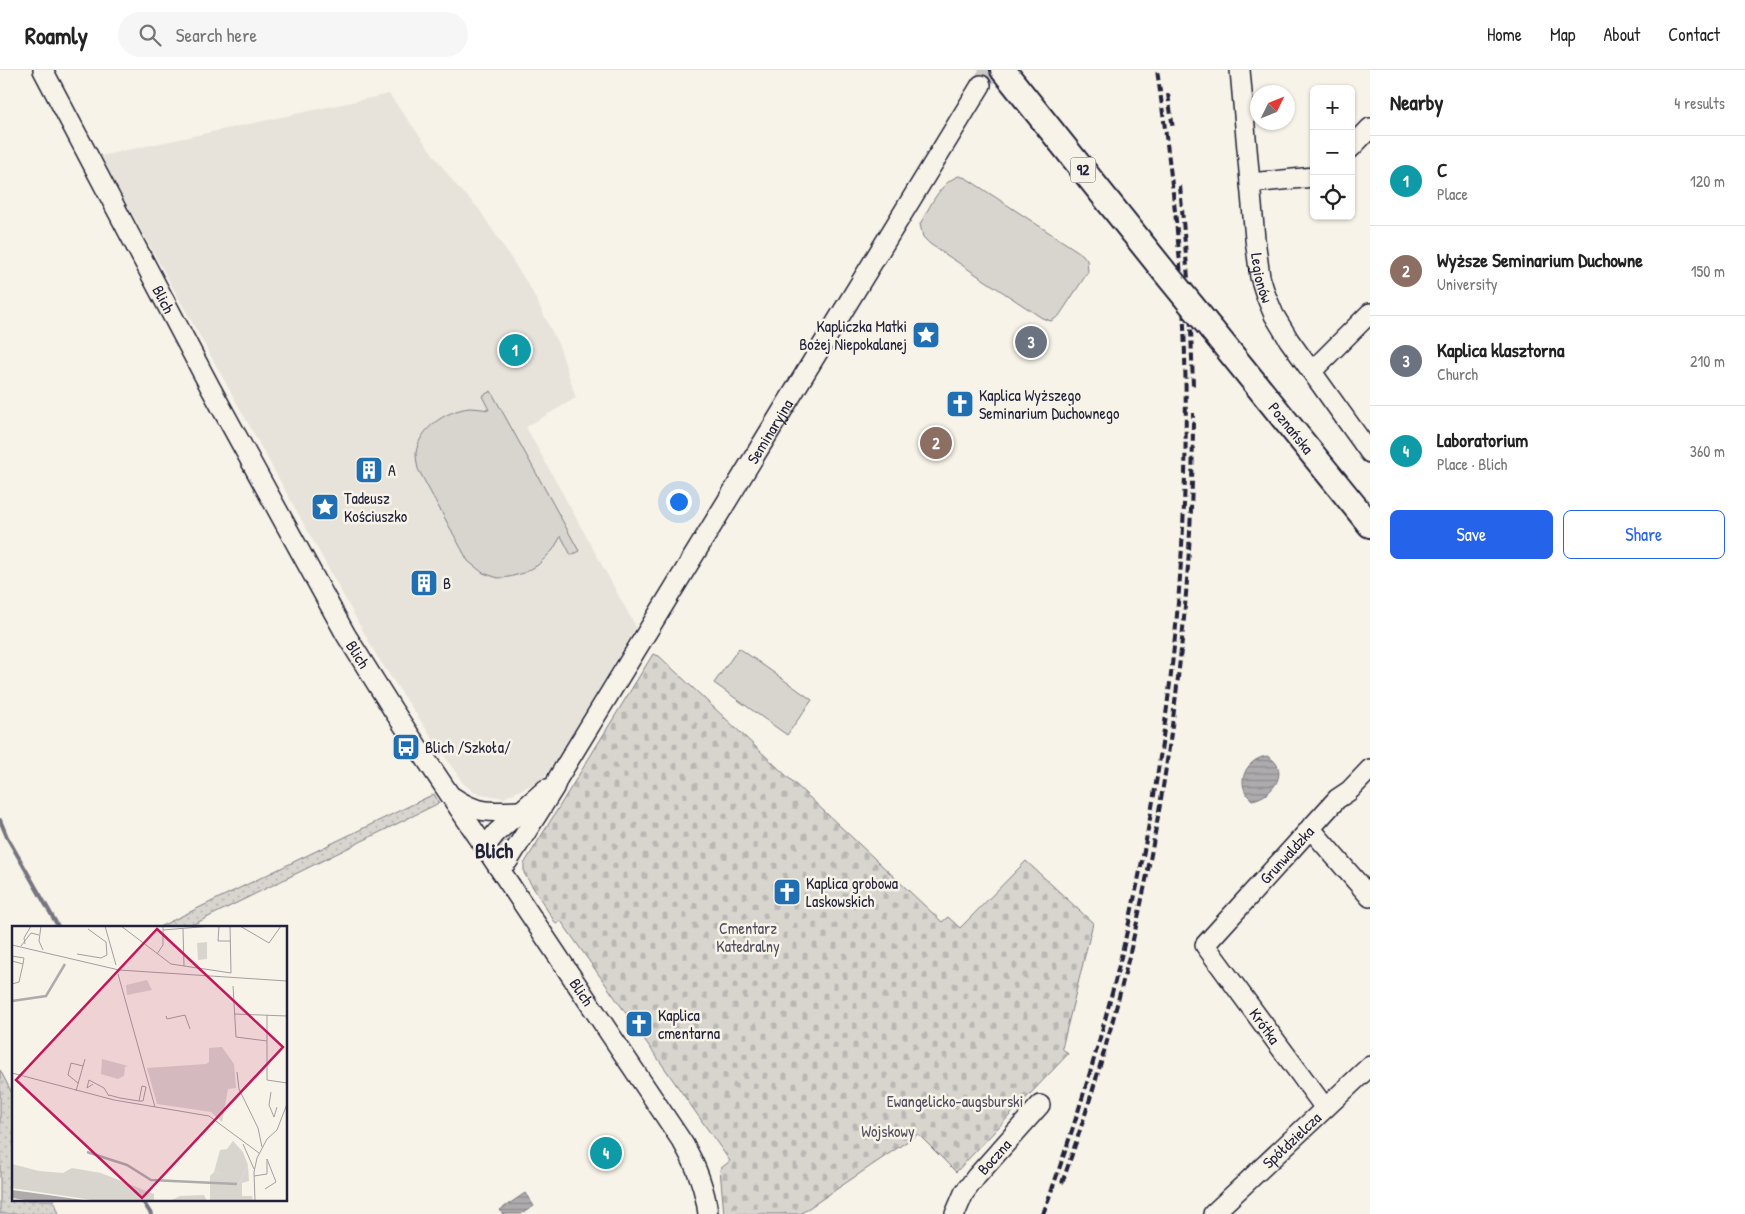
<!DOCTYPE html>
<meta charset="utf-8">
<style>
:root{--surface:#fff;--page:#f6f6f6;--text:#222;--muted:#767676;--line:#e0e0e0;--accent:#2563eb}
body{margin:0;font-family:"Patrick Hand",sans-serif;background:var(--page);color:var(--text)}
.controls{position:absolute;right:15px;top:15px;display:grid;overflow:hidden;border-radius:8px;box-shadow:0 1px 4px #0004}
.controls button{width:45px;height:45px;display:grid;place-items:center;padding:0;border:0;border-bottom:1px solid var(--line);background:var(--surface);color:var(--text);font:25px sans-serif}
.compass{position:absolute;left:1250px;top:15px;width:45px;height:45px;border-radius:50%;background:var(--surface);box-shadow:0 1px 4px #0004;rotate:47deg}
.you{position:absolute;left:678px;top:431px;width:18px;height:18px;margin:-12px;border:4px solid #fff;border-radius:50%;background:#1a73e8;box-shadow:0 0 0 8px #1a73e833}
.badge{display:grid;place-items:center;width:32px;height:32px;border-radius:50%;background:var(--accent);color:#fff;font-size:16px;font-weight:700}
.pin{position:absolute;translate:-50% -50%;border:2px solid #fff;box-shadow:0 1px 5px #0006}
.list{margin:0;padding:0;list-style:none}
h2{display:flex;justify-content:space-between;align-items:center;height:65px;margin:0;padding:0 20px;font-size:21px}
h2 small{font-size:16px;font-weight:400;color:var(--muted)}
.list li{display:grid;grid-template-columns:32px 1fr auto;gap:15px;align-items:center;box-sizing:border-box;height:90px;padding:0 20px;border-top:1px solid var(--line)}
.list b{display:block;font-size:19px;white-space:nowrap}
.list p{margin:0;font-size:16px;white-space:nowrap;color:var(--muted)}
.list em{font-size:16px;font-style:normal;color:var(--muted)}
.actions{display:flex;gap:10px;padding:15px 20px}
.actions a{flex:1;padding:11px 0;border:1px solid var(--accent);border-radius:8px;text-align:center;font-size:18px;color:var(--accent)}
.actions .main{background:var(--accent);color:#fff}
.icon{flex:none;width:28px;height:28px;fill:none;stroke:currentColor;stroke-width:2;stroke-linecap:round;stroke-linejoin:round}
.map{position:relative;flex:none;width:1370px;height:1144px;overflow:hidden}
header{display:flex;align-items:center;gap:30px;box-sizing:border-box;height:70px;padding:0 25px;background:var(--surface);border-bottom:1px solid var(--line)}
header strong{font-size:24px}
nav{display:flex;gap:28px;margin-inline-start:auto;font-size:18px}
.search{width:350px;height:45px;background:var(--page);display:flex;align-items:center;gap:12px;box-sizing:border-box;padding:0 18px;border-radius:28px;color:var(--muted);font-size:19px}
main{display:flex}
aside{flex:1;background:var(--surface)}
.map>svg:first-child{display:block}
</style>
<header>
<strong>Roamly</strong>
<div class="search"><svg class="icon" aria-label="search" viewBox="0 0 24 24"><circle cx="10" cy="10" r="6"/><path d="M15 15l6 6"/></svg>Search here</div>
<nav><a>Home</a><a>Map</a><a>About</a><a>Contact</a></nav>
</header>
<main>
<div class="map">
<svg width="1370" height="1144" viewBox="0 0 1370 1144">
<defs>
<pattern id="grass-dots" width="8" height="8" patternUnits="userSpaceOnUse" patternTransform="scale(1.25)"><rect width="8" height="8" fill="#d8d5cf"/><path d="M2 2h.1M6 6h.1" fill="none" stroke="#b9b7b3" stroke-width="1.8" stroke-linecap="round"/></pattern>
<pattern id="cemetery-stones" width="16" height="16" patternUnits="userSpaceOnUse" patternTransform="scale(1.25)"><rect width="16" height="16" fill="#d8d5cf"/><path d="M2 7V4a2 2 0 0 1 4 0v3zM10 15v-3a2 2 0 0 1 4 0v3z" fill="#b9b7b3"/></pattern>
<pattern id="water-rules" width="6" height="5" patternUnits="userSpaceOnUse" patternTransform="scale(1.25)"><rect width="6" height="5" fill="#aeabad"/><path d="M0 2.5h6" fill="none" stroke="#8d8b8e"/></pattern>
</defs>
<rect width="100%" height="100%" fill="#f7f3e8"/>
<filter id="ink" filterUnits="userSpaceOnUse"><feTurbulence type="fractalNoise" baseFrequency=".02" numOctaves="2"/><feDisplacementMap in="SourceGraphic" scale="10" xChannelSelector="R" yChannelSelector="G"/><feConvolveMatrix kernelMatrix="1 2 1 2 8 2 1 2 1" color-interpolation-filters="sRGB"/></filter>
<g filter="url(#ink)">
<polygon fill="#e7e3db" points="389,24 455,114 479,139 531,219 560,278 576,328 526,357 636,557 553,696 541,710 504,728 475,723 463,713 378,588 100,86"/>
<g fill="url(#grass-dots)" stroke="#7d7c85">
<polygon points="434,724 439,733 186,858 157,858"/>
<polygon points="518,752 521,754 503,782 499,783 496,776"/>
<polygon points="0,1000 14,1027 14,1130 54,1130 59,1144 0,1144"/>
</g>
<polygon fill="url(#cemetery-stones)" stroke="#7d7c85" points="653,584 659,586 942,852 948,847 960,858 1026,791 1093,853 1062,978 1068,984 956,1102 918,1064 800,1144 724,1144 720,1099 730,1091 561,851 556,854 524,803 524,794"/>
<g fill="#d8d5cf" stroke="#7d7c85">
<path d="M 959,106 L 966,108 L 1082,184 L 1087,190 L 1088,202 L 1059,246 L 1051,251 L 1042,248 L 930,174 L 923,167 L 920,154 C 930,137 940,112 959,106 Z"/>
<path d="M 491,321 L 579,481 L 571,485 L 561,466 L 553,480 L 538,495 L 524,503 L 509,507 L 498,508 L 483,503 L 468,491 L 418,399 C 417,394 416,388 416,383 C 419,358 446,341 469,338 C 475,338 482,339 489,340 L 482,326 Z"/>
<polygon points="739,578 812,630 787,665 714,613"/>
</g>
<g fill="url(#water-rules)" stroke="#76747f">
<path d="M 1267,686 C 1291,698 1275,726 1252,730 C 1234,715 1245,689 1267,686 Z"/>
<polygon points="525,1123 534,1136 521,1144 503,1144 500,1140"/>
</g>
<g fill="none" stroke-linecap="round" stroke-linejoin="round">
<g stroke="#76747f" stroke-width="4">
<polyline points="0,750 7,767 59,858"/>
<polyline points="142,1130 151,1144"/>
</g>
<polyline stroke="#ccc9c5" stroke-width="19" stroke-dasharray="19 9" stroke-linecap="butt" points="981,15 990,0"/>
<defs>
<g id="minor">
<path id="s1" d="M 43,0 L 210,317 L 346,565 L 393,640 L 683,1073 C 696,1095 705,1118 708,1144"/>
<path id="s2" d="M 1240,0 L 1255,169 L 1260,207 L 1266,226 L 1274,245 L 1289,270 L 1370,383"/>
<polyline points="1351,78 1370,58"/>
<polyline points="1250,113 1314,107"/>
<polyline points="1312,301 1370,243"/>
<path d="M 453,727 C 478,744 490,742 520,741"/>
<polyline points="1310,758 1370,827"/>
<polyline points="485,777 496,763 546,719"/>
<path id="s3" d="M 499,797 L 508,791 L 554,718 L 558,708 L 981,15"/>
<path id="s4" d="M 1325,1038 L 1205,875 L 1337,729 L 1349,721 L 1370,699"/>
<path id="s5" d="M 955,1144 L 964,1123 L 976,1107 L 1040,1035"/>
<path id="s6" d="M 1213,1144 L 1370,996"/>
</g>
<g id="major">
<polyline points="1003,0 1163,200"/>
<path id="s7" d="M 1212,260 L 1370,455"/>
</g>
</defs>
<use href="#minor" stroke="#22223b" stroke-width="22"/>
<use href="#major" stroke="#22223b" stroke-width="28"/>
<use href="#minor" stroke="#f7f3e8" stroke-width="19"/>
<use href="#major" stroke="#f7f3e8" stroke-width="24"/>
<g stroke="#22223b" stroke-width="4" stroke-dasharray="8 4" stroke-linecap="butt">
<polyline points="1168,24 1173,59"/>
<polyline points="1180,116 1190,232 1193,316"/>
<path d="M 1062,1113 C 1149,868 1193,604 1193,343"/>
<path d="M 1043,1144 C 1147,862 1196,556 1184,256 C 1180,170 1169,85 1157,0"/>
</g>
<defs>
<polyline id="major-bridge" points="1163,200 1212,260"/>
</defs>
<use href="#major-bridge" stroke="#22223b" stroke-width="28" stroke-linecap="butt"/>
<use href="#major-bridge" stroke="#f7f3e8" stroke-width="24"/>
</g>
</g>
<defs>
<symbol id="sight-square" viewBox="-11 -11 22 22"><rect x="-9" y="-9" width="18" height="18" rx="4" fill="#1f6fb2" stroke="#f7f3e8"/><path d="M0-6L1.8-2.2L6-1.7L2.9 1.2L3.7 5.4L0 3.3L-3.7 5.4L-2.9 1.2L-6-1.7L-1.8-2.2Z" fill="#fff"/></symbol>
<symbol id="church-square" viewBox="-11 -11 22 22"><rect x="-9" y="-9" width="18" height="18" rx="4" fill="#1f6fb2" stroke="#f7f3e8"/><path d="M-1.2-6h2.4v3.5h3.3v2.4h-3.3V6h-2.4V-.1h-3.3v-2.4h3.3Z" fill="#fff"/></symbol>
<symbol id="building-square" viewBox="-11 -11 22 22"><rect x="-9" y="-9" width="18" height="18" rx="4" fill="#1f6fb2" stroke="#f7f3e8"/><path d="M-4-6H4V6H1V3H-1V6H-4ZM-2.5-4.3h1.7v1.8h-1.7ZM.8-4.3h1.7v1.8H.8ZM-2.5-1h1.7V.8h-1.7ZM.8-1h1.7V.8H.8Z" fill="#fff"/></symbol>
<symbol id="bus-square" viewBox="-11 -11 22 22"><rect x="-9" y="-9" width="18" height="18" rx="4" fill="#1f6fb2" stroke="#f7f3e8"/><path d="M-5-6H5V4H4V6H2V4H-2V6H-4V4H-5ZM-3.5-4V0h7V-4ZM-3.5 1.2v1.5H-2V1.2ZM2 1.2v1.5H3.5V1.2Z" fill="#fff"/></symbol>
</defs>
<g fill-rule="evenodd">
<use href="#sight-square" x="910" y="249" width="32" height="32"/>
<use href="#church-square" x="944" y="318" width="32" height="32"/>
<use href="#building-square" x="353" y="384" width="32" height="32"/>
<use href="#sight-square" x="309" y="421" width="32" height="32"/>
<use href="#building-square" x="408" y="497" width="32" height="32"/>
<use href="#bus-square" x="390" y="661" width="32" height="32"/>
<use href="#church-square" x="771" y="806" width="32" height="32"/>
<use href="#church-square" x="623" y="938" width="32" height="32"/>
</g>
<g text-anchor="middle" stroke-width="5" stroke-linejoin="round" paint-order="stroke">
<rect fill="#f7f3e8" stroke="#62616f" stroke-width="1" x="1070.5" y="87.5" width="25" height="25" rx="4"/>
<g font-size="15" font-weight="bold" fill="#22223b">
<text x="1083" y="105">92</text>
</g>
<g font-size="16" fill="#22223b" stroke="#f7f3e8">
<text dy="6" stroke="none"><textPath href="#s2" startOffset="209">Legionów</textPath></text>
<text dy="6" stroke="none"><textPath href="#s1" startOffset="259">Blich</textPath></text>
<text dy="6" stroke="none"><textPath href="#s7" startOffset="126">Poznańska</textPath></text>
<text dy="6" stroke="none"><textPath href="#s3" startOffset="514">Seminaryjna</textPath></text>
<text dy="6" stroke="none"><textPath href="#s1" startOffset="664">Blich</textPath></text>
<text dy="6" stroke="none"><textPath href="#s4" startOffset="324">Grunwaldzka</textPath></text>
<text dy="6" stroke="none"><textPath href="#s1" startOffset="1069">Blich</textPath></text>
<text transform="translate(1265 956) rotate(54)" y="6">Krótka</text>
<text dy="6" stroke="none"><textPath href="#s6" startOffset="108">Spółdzielcza</textPath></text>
<text dy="6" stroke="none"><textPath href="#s5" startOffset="70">Boczna</textPath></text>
</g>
<g font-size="16" fill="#22223b" stroke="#f7f3e8" text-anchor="start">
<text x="907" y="262" text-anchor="end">Kapliczka Matki<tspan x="907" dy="18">Bożej Niepokalanej</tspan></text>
<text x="979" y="331">Kaplica Wyższego<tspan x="979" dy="18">Seminarium Duchownego</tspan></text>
<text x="388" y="406">A</text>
<text x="344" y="434">Tadeusz<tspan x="344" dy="18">Kościuszko</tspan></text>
<text x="443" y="519">B</text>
<text x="425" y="683">Blich /Szkoła/</text>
<text x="806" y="819">Kaplica grobowa<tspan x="806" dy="18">Laskowskich</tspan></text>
<text x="658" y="951">Kaplica<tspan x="658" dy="18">cmentarna</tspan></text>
</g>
<g font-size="16" fill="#504f60" stroke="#f7f3e8">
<text x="748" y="864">Cmentarz<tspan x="748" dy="18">Katedralny</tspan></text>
<text x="955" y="1037">Ewangelicko-augsburski</text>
<text x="888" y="1067">Wojskowy</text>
</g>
<g font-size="21" font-weight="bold" fill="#22223b" stroke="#f7f3e8">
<text x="494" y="788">Blich</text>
</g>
</g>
<g transform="translate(12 856)">
<rect width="275" height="275" fill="#f7f3e8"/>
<path d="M 221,215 L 231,226 L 236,239 L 226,259 L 209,258 L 209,248 L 202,246 L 208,224 L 215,223 ZM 0,238 L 27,245 L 51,247 L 60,242 L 89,247 L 142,268 L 142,274 L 151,275 L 87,275 L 0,262 ZM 192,269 L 195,275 L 158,275 L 168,270 Z" fill="#d8d5cf"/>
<path d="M 236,239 L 237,255 L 230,257 L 230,270 L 240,270 L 241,275 L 198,275 L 198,250 L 202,246 L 209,248 L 210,258 L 226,259 Z" fill="#d8d5cf"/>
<path d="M 210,121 L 222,138 L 224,162 L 216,163 L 210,196 L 199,186 L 145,178 L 135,142 L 194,138 L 197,136 L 197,122 Z" fill="#d8d5cf"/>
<path d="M 195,16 L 195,33 L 186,34 L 185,17 ZM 135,54 L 140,64 L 115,69 L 114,59 ZM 90,133 L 116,140 L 113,141 L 112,150 L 106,153 L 89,148 Z" fill="#d8d5cf"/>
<path d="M 0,264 L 29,268 L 78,275 L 20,275 L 0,272 Z" fill="#aeabad"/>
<path fill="none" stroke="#aeabad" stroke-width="2.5" d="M 0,75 L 34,70 L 53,38M 75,226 L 115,239 L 139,254 L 225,258"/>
<path fill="none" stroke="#a29fa3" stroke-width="1" d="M 29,0 L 27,15 L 31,24M 93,0 L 104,39M 109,0 L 159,38 L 219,47 L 218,0M 207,0 L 206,15 L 219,15M 228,0 L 257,17 L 269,0M 171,3 L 172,40M 151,4 L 200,0M 13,18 L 12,12 L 19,0M 0,19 L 107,44 L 275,55M 9,20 L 19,7 L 27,9M 65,28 L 89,32 L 95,29 L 94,16 L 76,3M 145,28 L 151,19 L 151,0M 0,30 L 12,32 L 11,38M 0,35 L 11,38 L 7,56 L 0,58M 106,48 L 143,181M 221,60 L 224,111 L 255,115M 222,88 L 275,90M 255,89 L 255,154 L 275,157M 154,90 L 155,93 L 173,89 L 178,103M 225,146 L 227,163 L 246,202 L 250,221M 0,147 L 102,174 L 197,190 L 247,227M 66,157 L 56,149 L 59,137 L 71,140M 81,158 L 75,162 L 77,154 L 92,162 L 97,170M 64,165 L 73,133M 259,166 L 257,179 L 262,191 L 265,181M 97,169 L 108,172 L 127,175 L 131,175 L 134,161 L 130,160 L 127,175M 231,218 L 242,243M 242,250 L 255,248 L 255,233M 253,263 L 264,256 L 255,233M 243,275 L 242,246 L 245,232 L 255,213 L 265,204 L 275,178"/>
<path fill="#c2185b" fill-opacity="0.15" stroke="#c2185b" stroke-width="2.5" d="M 145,3 L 271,121 L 130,272 L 4,154 Z"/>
<rect width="275" height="275" fill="none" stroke="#22223b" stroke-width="2.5"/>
</g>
</svg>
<div class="controls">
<button>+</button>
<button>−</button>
<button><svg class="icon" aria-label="locate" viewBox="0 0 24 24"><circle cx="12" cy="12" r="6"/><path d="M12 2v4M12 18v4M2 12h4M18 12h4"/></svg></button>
</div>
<svg class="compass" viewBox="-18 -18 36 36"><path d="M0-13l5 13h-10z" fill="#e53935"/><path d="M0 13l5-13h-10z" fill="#767676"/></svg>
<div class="you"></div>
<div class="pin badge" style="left:515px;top:280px;background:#0f9aa8">1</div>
<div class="pin badge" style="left:936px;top:373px;background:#8d6e63">2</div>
<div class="pin badge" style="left:1031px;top:272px;background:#6b7280">3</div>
<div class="pin badge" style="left:606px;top:1083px;background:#0f9aa8">4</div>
</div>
<aside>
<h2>Nearby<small>4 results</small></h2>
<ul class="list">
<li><span class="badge" style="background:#0f9aa8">1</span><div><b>C</b><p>Place</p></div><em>120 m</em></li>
<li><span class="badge" style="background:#8d6e63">2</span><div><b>Wyższe Seminarium Duchowne</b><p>University</p></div><em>150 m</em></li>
<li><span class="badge" style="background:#6b7280">3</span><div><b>Kaplica klasztorna</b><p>Church</p></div><em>210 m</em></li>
<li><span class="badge" style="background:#0f9aa8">4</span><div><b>Laboratorium</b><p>Place · Blich</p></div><em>360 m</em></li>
</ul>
<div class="actions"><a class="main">Save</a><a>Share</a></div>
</aside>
</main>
